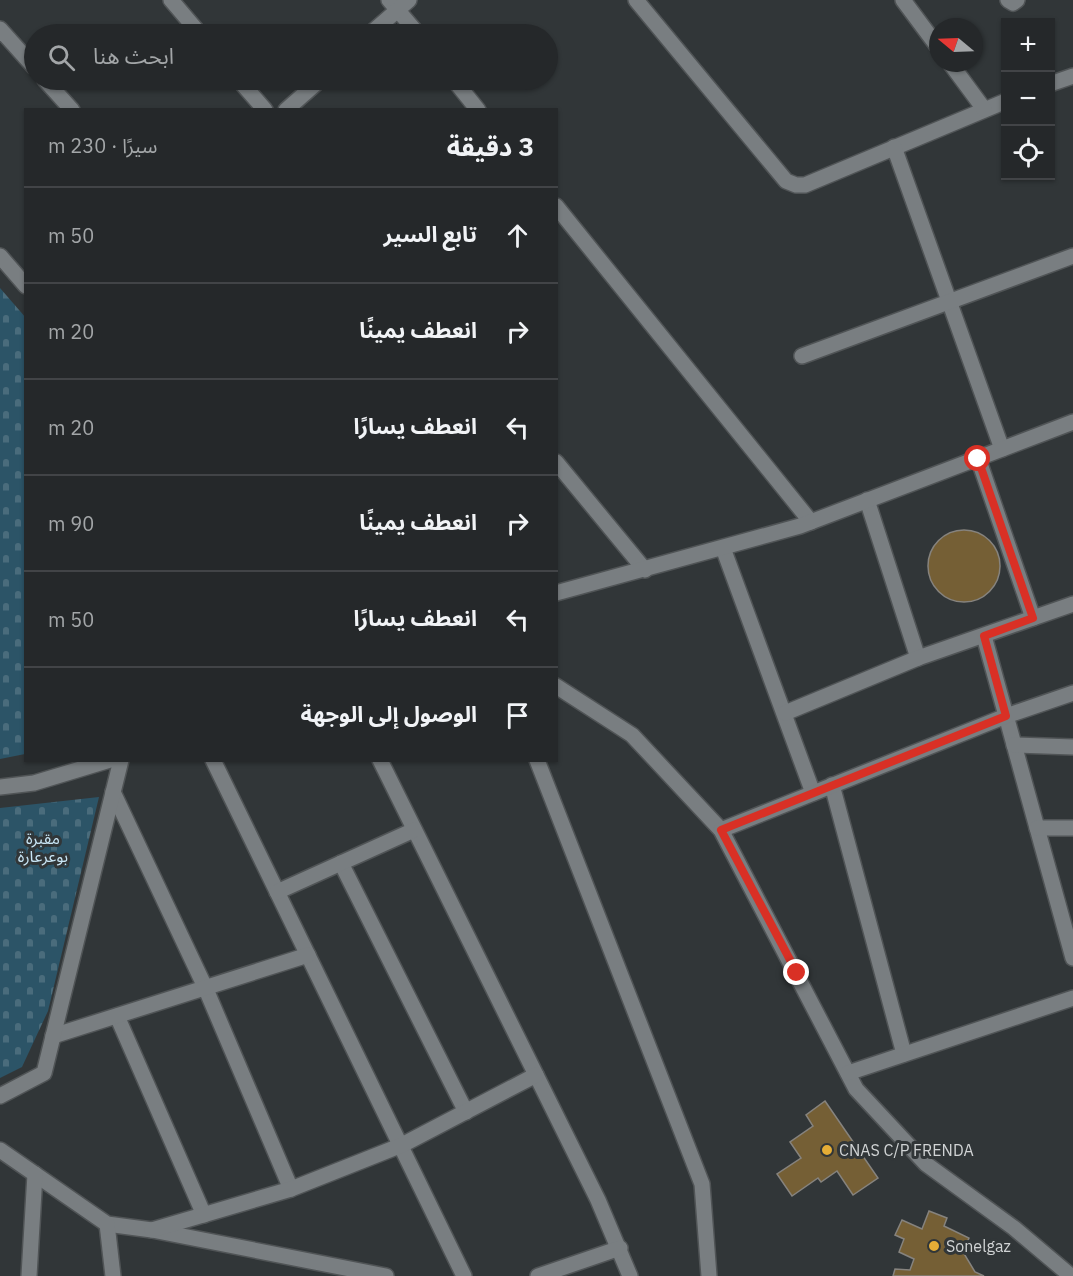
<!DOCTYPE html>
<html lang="ar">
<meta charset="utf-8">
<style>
:root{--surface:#25282a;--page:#2d3032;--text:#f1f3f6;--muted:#a3a6a8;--line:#424447}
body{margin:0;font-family:"IBM Plex Sans","Noto Sans Arabic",sans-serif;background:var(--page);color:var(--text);direction:rtl}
.controls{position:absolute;right:18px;top:18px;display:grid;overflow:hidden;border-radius:0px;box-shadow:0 2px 4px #0004}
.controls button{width:54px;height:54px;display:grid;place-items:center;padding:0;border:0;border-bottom:2px solid var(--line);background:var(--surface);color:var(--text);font:30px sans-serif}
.compass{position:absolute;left:929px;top:18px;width:54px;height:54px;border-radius:50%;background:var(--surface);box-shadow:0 2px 4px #0004;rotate:289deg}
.stop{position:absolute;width:18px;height:18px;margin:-14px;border:4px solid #d93025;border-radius:50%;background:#fff}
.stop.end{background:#d93025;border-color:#fff;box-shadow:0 2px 6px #0008}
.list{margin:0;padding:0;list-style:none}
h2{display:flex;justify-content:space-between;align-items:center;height:78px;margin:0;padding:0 24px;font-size:26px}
h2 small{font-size:20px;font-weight:400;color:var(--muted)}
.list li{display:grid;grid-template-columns:39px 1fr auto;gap:18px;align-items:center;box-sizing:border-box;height:96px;padding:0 24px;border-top:2px solid var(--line)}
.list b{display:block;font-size:22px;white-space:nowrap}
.list em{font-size:20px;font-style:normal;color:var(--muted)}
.icon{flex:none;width:33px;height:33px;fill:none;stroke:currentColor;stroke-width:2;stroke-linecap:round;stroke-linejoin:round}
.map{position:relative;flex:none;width:1073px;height:1276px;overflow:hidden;direction:ltr}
.search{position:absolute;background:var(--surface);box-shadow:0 2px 4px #0004;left:24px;top:24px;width:534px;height:66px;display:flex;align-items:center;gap:15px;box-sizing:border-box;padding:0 21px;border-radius:33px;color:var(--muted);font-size:22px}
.panel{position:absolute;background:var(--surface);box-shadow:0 2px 4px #0004;left:24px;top:108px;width:534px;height:654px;border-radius:0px;direction:rtl}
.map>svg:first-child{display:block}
</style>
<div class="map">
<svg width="1073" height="1276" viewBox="0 0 1073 1276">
<defs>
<pattern id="cemetery-stones" width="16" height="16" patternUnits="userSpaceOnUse" patternTransform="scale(1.5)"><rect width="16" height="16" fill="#2c5467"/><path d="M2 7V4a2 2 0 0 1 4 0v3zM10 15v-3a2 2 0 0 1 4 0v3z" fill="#4a6c7c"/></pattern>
</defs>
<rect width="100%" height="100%" fill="#313638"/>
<g fill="url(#cemetery-stones)">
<polygon points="0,288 26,318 25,754 0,759"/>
<polygon points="99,797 48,1011 22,1067 0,1078 0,808"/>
</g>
<g fill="#755f35" stroke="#86837e" stroke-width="1.5">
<circle cx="964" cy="566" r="36"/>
<polygon points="825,1101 878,1178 853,1195 837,1171 821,1182 818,1178 792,1196 777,1174 801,1158 790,1142 813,1126 806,1115"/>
<polygon points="929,1211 947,1218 944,1226 969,1238 963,1252 975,1272 984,1276 893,1276 895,1269 910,1270 914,1259 899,1252 904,1239 895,1235 902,1220 922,1229"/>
</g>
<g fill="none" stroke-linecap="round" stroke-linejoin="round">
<defs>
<g id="minor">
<polyline points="171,0 200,34"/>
<polyline points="389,0 418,34"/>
<polyline points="636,0 786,181 796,185 805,185 1006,101"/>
<polyline points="903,0 938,47"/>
<polyline points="1008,0 1013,3 1017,0"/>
<polyline points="0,29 34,67"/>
<polyline points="370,34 409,0"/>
<polyline points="950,63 984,109"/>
<polyline points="45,80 72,110"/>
<polyline points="239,80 265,110"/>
<polyline points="454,80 478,110"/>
<polyline points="1050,84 1073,76"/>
<polyline points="286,110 320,80"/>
<polyline points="894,147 1002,449"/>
<polyline points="556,206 811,522"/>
<polyline points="0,256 26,286"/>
<polyline points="802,356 1073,256"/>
<polyline points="978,458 1033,618"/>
<polyline points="556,462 645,570"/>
<polyline points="867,500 918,658"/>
<polyline points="723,548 813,793"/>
<polyline points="556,593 800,526 1073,422"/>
<polyline points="984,636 1073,958"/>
<polyline points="556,686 632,735 721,830 856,1089 926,1164 1014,1228 1071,1276"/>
<polyline points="785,713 918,658 1073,604"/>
<polyline points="1014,745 1073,747"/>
<polyline points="213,760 464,1276"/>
<polyline points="380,760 598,1200 630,1276"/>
<polyline points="537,760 702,1184 709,1276"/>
<polyline points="832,785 904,1054"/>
<polyline points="0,787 34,783 110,760"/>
<polyline points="113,792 205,987 291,1189"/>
<polyline points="1037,828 1073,828"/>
<polyline points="721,830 1006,716 1073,693"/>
<polyline points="341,863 466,1112"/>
<polyline points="277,892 414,830"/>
<polyline points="117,1016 204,1215"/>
<polyline points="53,1036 308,955"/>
<polyline points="848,1073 1073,998"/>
<polyline points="0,1096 44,1073 121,760"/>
<polyline points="0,1150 107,1224 152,1230 386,1276"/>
<polyline points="107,1224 113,1276"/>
<polyline points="152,1230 291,1189 402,1145 536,1075"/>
<polyline points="29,1276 35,1174"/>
<polyline points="538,1276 620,1248"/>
</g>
</defs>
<use href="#minor" stroke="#505456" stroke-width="18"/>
<use href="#minor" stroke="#797e81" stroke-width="15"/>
</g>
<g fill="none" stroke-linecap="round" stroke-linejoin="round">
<polyline stroke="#d93025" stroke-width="8" points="797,973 721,830 1006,716 984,636 1033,618 978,459"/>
</g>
<g fill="#e5ad36" stroke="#313638" stroke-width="2">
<circle cx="827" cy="1150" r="6"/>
<circle cx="934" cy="1246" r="6"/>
</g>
<g text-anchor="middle" stroke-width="6" stroke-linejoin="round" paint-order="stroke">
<g font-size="16" fill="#c8e5f5" stroke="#313638">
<text x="43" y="844">مقبرة<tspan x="43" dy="18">بوعرعارة</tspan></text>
</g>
<g font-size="16" fill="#d0d3d4" stroke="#313638" text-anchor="start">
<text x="839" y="1156">CNAS C/P FRENDA</text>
<text x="946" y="1252">Sonelgaz</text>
</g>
</g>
</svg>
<div class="controls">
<button>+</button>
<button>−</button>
<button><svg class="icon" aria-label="locate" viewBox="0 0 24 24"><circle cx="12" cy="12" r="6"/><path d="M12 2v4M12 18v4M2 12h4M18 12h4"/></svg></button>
</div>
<svg class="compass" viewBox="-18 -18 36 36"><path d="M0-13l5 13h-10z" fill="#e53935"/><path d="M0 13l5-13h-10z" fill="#a3a6a8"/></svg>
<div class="stop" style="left:978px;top:459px"></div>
<div class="stop end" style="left:797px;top:973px"></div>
<div class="search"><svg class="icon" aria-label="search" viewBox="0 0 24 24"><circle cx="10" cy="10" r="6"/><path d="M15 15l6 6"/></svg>ابحث هنا</div>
<section class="panel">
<h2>3 دقيقة<small>سيرًا · 230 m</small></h2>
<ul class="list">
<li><svg class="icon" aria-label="ahead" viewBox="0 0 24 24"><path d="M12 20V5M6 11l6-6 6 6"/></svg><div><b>تابع السير</b></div><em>50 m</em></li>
<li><svg class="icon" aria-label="right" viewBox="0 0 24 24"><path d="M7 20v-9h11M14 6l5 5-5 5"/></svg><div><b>انعطف يمينًا</b></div><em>20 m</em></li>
<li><svg class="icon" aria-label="left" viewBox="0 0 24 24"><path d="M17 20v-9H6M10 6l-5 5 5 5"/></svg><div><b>انعطف يسارًا</b></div><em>20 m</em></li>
<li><svg class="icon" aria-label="right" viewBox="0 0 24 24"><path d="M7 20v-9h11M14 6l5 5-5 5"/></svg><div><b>انعطف يمينًا</b></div><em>90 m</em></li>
<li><svg class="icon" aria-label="left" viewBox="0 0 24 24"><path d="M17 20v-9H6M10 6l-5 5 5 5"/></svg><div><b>انعطف يسارًا</b></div><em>50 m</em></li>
<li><svg class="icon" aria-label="arrive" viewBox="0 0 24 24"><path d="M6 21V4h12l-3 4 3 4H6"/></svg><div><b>الوصول إلى الوجهة</b></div></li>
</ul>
</section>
</div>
